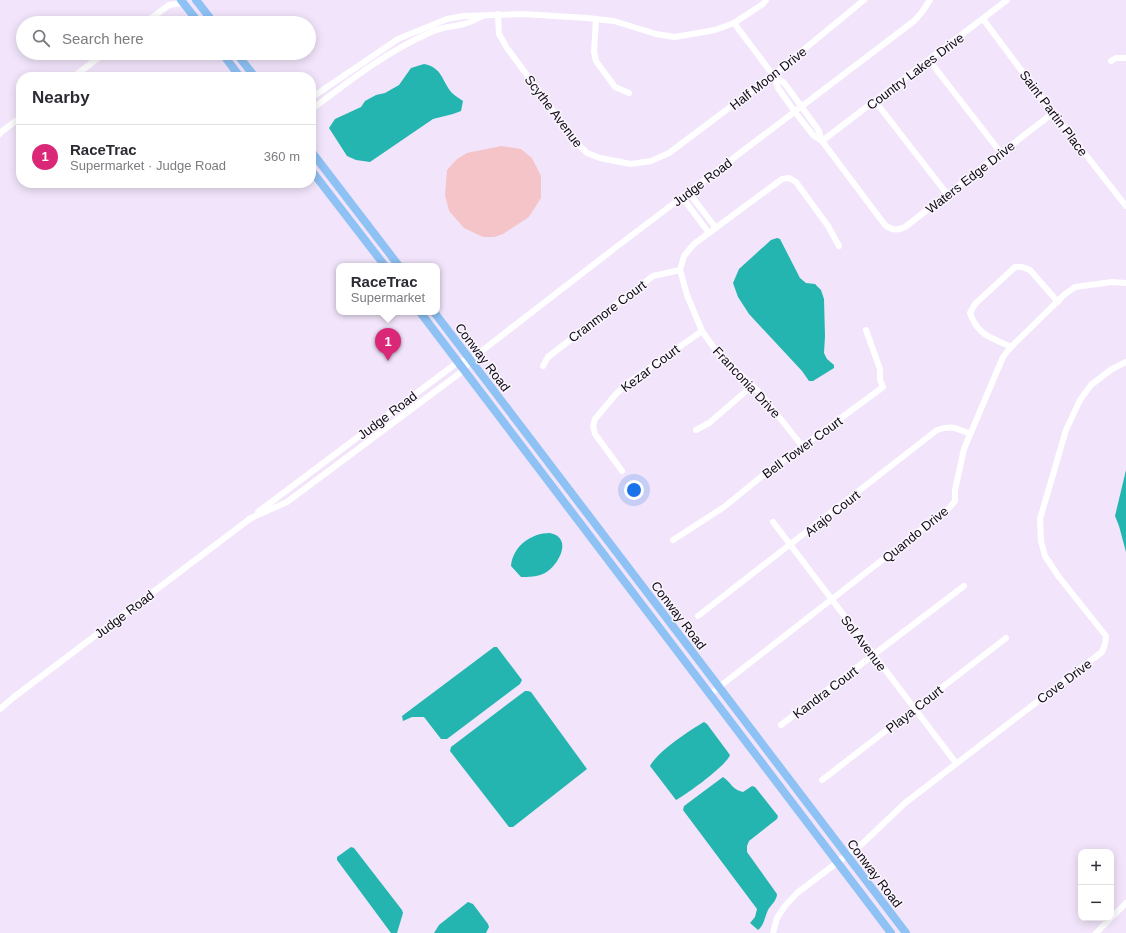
<!DOCTYPE html>
<meta charset="utf-8">
<style>
:root{--surface:#fff;--page:#f7f7f7;--text:#2b2b33;--muted:#7c7c81;--line:#e1e1e2;--accent:#db2777}
body{margin:0;font-family:Helvetica,sans-serif;background:var(--page);color:var(--text)}
.controls{position:absolute;right:12px;bottom:12px;display:grid;overflow:hidden;border-radius:8px;box-shadow:0 2px 10px #0003}
.controls button{width:36px;height:36px;display:grid;place-items:center;padding:0;border:0;border-bottom:1px solid var(--line);background:var(--surface);color:var(--text);font:20px sans-serif}
.you{position:absolute;left:634px;top:490px;width:14px;height:14px;margin:-10px;border:3px solid #fff;border-radius:50%;background:#1a73e8;box-shadow:0 0 0 6px #1a73e833}
.badge{display:grid;place-items:center;width:26px;height:26px;border-radius:50%;background:var(--accent);color:#fff;font-size:13px;font-weight:700}
.pin{position:absolute;translate:-50% -33px;filter:drop-shadow(0 1px 2px #0008)}
.pin::after{content:'';position:absolute;top:21px;width:14px;height:12px;background:inherit;clip-path:polygon(0 0,100% 0,50% 100%)}
.popup{position:absolute;left:336px;top:263px;width:104px;height:52px;box-sizing:border-box;display:grid;place-content:center;border-radius:8px;background:var(--surface);filter:drop-shadow(0 1px 3px #0005);font-size:13px;white-space:nowrap;color:var(--muted)}
.popup b{font-size:15px;color:var(--text)}
.popup::after{content:'';position:absolute;left:50%;top:100%;margin-left:-8px;border:8px solid transparent;border-top-color:var(--surface)}
.list{margin:0;padding:0;list-style:none}
h2{display:flex;justify-content:space-between;align-items:center;height:52px;margin:0;padding:0 16px;font-size:17px}
h2 small{font-size:13px;font-weight:400;color:var(--muted)}
.list li{display:grid;grid-template-columns:26px 1fr auto;gap:12px;align-items:center;box-sizing:border-box;height:64px;padding:0 16px;border-top:1px solid var(--line)}
.list b{display:block;font-size:15px;white-space:nowrap}
.list p{margin:0;font-size:13px;white-space:nowrap;color:var(--muted)}
.list em{font-size:13px;font-style:normal;color:var(--muted)}
.icon{flex:none;width:22px;height:22px;fill:none;stroke:currentColor;stroke-width:2;stroke-linecap:round;stroke-linejoin:round}
.map{position:relative;flex:none;width:1126px;height:933px;overflow:hidden}
.search{position:absolute;background:var(--surface);box-shadow:0 2px 10px #0003;left:16px;top:16px;width:300px;height:44px;display:flex;align-items:center;gap:10px;box-sizing:border-box;padding:0 14px;border-radius:22px;color:var(--muted);font-size:15px}
.panel{position:absolute;background:var(--surface);box-shadow:0 2px 10px #0003;left:16px;top:72px;width:300px;height:116px;border-radius:16px}
.map>svg:first-child{display:block}
</style>
<div class="map">
<svg width="1126" height="933" viewBox="0 0 1126 933">
<rect width="100%" height="100%" fill="#f2e5fb"/>
<polygon fill="#f4c4c9" points="501,146 521,149 532,158 541,176 541,198 529,217 503,234 494,237 483,237 464,228 449,211 445,195 447,170 457,159 467,153"/>
<g fill="#24b5b1">
<path d="M 424,64 C 443,68 441,80 452,93 C 455,96 459,98 463,101 L 461,111 L 453,114 L 433,119 L 370,162 L 356,160 L 347,156 L 329,128 L 335,119 L 361,107 L 365,101 L 376,95 L 385,93 L 399,85 L 411,68 Z"/>
<polygon points="777,238 780,239 800,278 806,283 815,284 821,290 824,299 825,336 824,353 827,359 834,365 834,368 813,381 809,381 802,371 749,314 738,297 733,283 739,269 771,240"/>
<polygon points="1126,470 1126,552 1119,526 1115,516"/>
<path d="M 550,533 C 574,538 558,566 545,573 C 538,577 528,577 521,577 L 511,566 C 513,546 531,533 550,533 Z"/>
<polygon points="494,647 497,647 522,680 520,684 447,739 441,739 424,717 412,717 403,721 402,716"/>
<polygon points="525,691 528,691 531,692 587,769 513,827 509,827 450,751 451,747"/>
<path d="M 704,722 L 707,724 L 730,755 C 727,765 687,794 676,800 L 650,766 C 657,752 690,730 704,722 Z"/>
<path d="M 723,777 C 732,783 731,789 743,792 L 752,786 L 755,787 L 778,816 L 777,819 L 749,841 L 747,846 L 747,852 L 777,894 C 777,900 771,905 768,910 C 765,916 764,926 758,930 L 750,923 L 755,917 L 757,909 L 683,810 L 684,806 Z"/>
<polygon points="351,847 354,848 402,910 403,913 397,933 391,933 337,860 337,857"/>
<polygon points="468,902 473,904 488,924 489,927 486,933 434,933 439,925"/>
</g>
<g fill="none" stroke-linecap="round" stroke-linejoin="round">
<g stroke="#fff" stroke-width="6">
<polyline points="498,14 499,34 507,48 578,144 587,153 600,158 631,164 651,161 669,153 773,75 864,0"/>
<polyline points="596,19 594,52 596,61 615,87 629,93"/>
<polyline points="983,19 1053,113 1126,206"/>
<polyline points="145,23 169,5 183,3"/>
<polyline points="734,23 773,75 778,88 795,112 813,135 822,141"/>
<polyline points="929,60 1001,153"/>
<polyline points="1111,61 1116,58 1126,58"/>
<path d="M 773,75 L 784,83 L 788,88 L 819,131 L 822,141 L 885,225 C 892,230 897,231 905,227 L 1053,113"/>
<polyline points="73,77 105,53"/>
<polyline points="311,98 398,39 447,19 464,16 523,14 587,18 614,21 656,34 675,37 715,30 734,23 763,4 766,0"/>
<polyline points="875,101 947,194"/>
<path d="M 311,110 C 348,82 386,52 429,33 C 440,27 452,27 464,24 C 470,23 475,19 481,17"/>
<polyline points="0,134 1,132 21,117"/>
<polyline points="822,141 1007,0"/>
<polyline points="688,192 716,228"/>
<polyline points="682,197 709,233"/>
<path d="M 1011,347 C 991,337 978,336 970,313 L 975,304 L 1015,267 L 1022,267 L 1030,270 L 1058,302"/>
<polyline points="543,366 548,357 653,276 680,270"/>
<polyline points="696,430 709,423 752,386"/>
<polyline points="803,447 760,393 717,352 702,331 687,295 680,270 684,256 694,244 782,179 789,178 796,182 828,226 839,246"/>
<polyline points="622,471 595,434 593,426 595,419 616,394 628,383 702,331"/>
<polyline points="258,512 458,362 470,360"/>
<polyline points="249,519 287,502 464,370 470,360 615,248 914,21 922,12 930,0"/>
<polyline points="773,522 956,763"/>
<polyline points="673,540 724,507 762,476 883,387 880,380 880,369 866,330"/>
<path d="M 698,616 L 937,430 C 952,425 956,428 970,434"/>
<polyline points="710,694 949,508 955,501 955,490 964,449 1003,357 1011,347 1064,295 1075,287 1112,282 1126,283"/>
<polyline points="0,709 14,697 251,518"/>
<polyline points="781,725 964,586"/>
<polyline points="822,780 1006,638"/>
<polyline points="773,933 777,918 785,906 797,893 863,843 905,803 1102,652 1105,644 1106,636 1059,577 1045,556 1041,541 1040,519 1066,430 1080,400 1091,385 1112,369 1126,362"/>
<polyline points="1096,933 1126,903"/>
</g>
<g stroke="#8ec1f4" stroke-width="8">
<polyline points="181,0 199,23"/>
<polyline points="196,0 214,23"/>
<polyline points="222,53 240,77"/>
<polyline points="236,53 255,77"/>
<polyline points="311,151 399,266"/>
<polyline points="311,170 385,266"/>
<polyline points="420,312 891,933"/>
<polyline points="434,312 906,933"/>
</g>
</g>
<g text-anchor="middle" stroke-width="3" stroke-linejoin="round" paint-order="stroke">
<g font-size="13" fill="#100915" stroke="#faf6fd">
<text transform="translate(915 71) rotate(-37)" y="5">Country Lakes Drive</text>
<text transform="translate(768 78) rotate(-38)" y="5">Half Moon Drive</text>
<text transform="translate(554 111) rotate(53)" y="5">Scythe Avenue</text>
<text transform="translate(1054 113) rotate(53)" y="5">Saint Partin Place</text>
<text transform="translate(970 177) rotate(-38)" y="5">Waters Edge Drive</text>
<text transform="translate(702 182) rotate(-37)" y="5">Judge Road</text>
<text transform="translate(607 311) rotate(-37)" y="5">Cranmore Court</text>
<text transform="translate(483 357) rotate(53)" y="5">Conway Road</text>
<text transform="translate(650 368) rotate(-37)" y="5">Kezar Court</text>
<text transform="translate(747 382) rotate(47)" y="5">Franconia Drive</text>
<text transform="translate(387 415) rotate(-37)" y="5">Judge Road</text>
<text transform="translate(802 447) rotate(-36)" y="5">Bell Tower Court</text>
<text transform="translate(832 513) rotate(-38)" y="5">Arajo Court</text>
<text transform="translate(915 534) rotate(-39)" y="5">Quando Drive</text>
<text transform="translate(124 614) rotate(-37)" y="5">Judge Road</text>
<text transform="translate(679 615) rotate(53)" y="5">Conway Road</text>
<text transform="translate(864 643) rotate(53)" y="5">Sol Avenue</text>
<text transform="translate(1064 681) rotate(-37)" y="5">Cove Drive</text>
<text transform="translate(825 692) rotate(-37)" y="5">Kandra Court</text>
<text transform="translate(914 709) rotate(-38)" y="5">Playa Court</text>
<text transform="translate(875 873) rotate(53)" y="5">Conway Road</text>
</g>
</g>
</svg>
<div class="controls">
<button>+</button>
<button>−</button>
</div>
<div class="you"></div>
<div class="pin badge" style="left:388px;top:361px">1</div>
<div class="popup"><b>RaceTrac</b>Supermarket</div>
<div class="search"><svg class="icon" aria-label="search" viewBox="0 0 24 24"><circle cx="10" cy="10" r="6"/><path d="M15 15l6 6"/></svg>Search here</div>
<section class="panel">
<h2>Nearby<small></small></h2>
<ul class="list">
<li><span class="badge">1</span><div><b>RaceTrac</b><p>Supermarket · Judge Road</p></div><em>360 m</em></li>
</ul>
</section>
</div>
